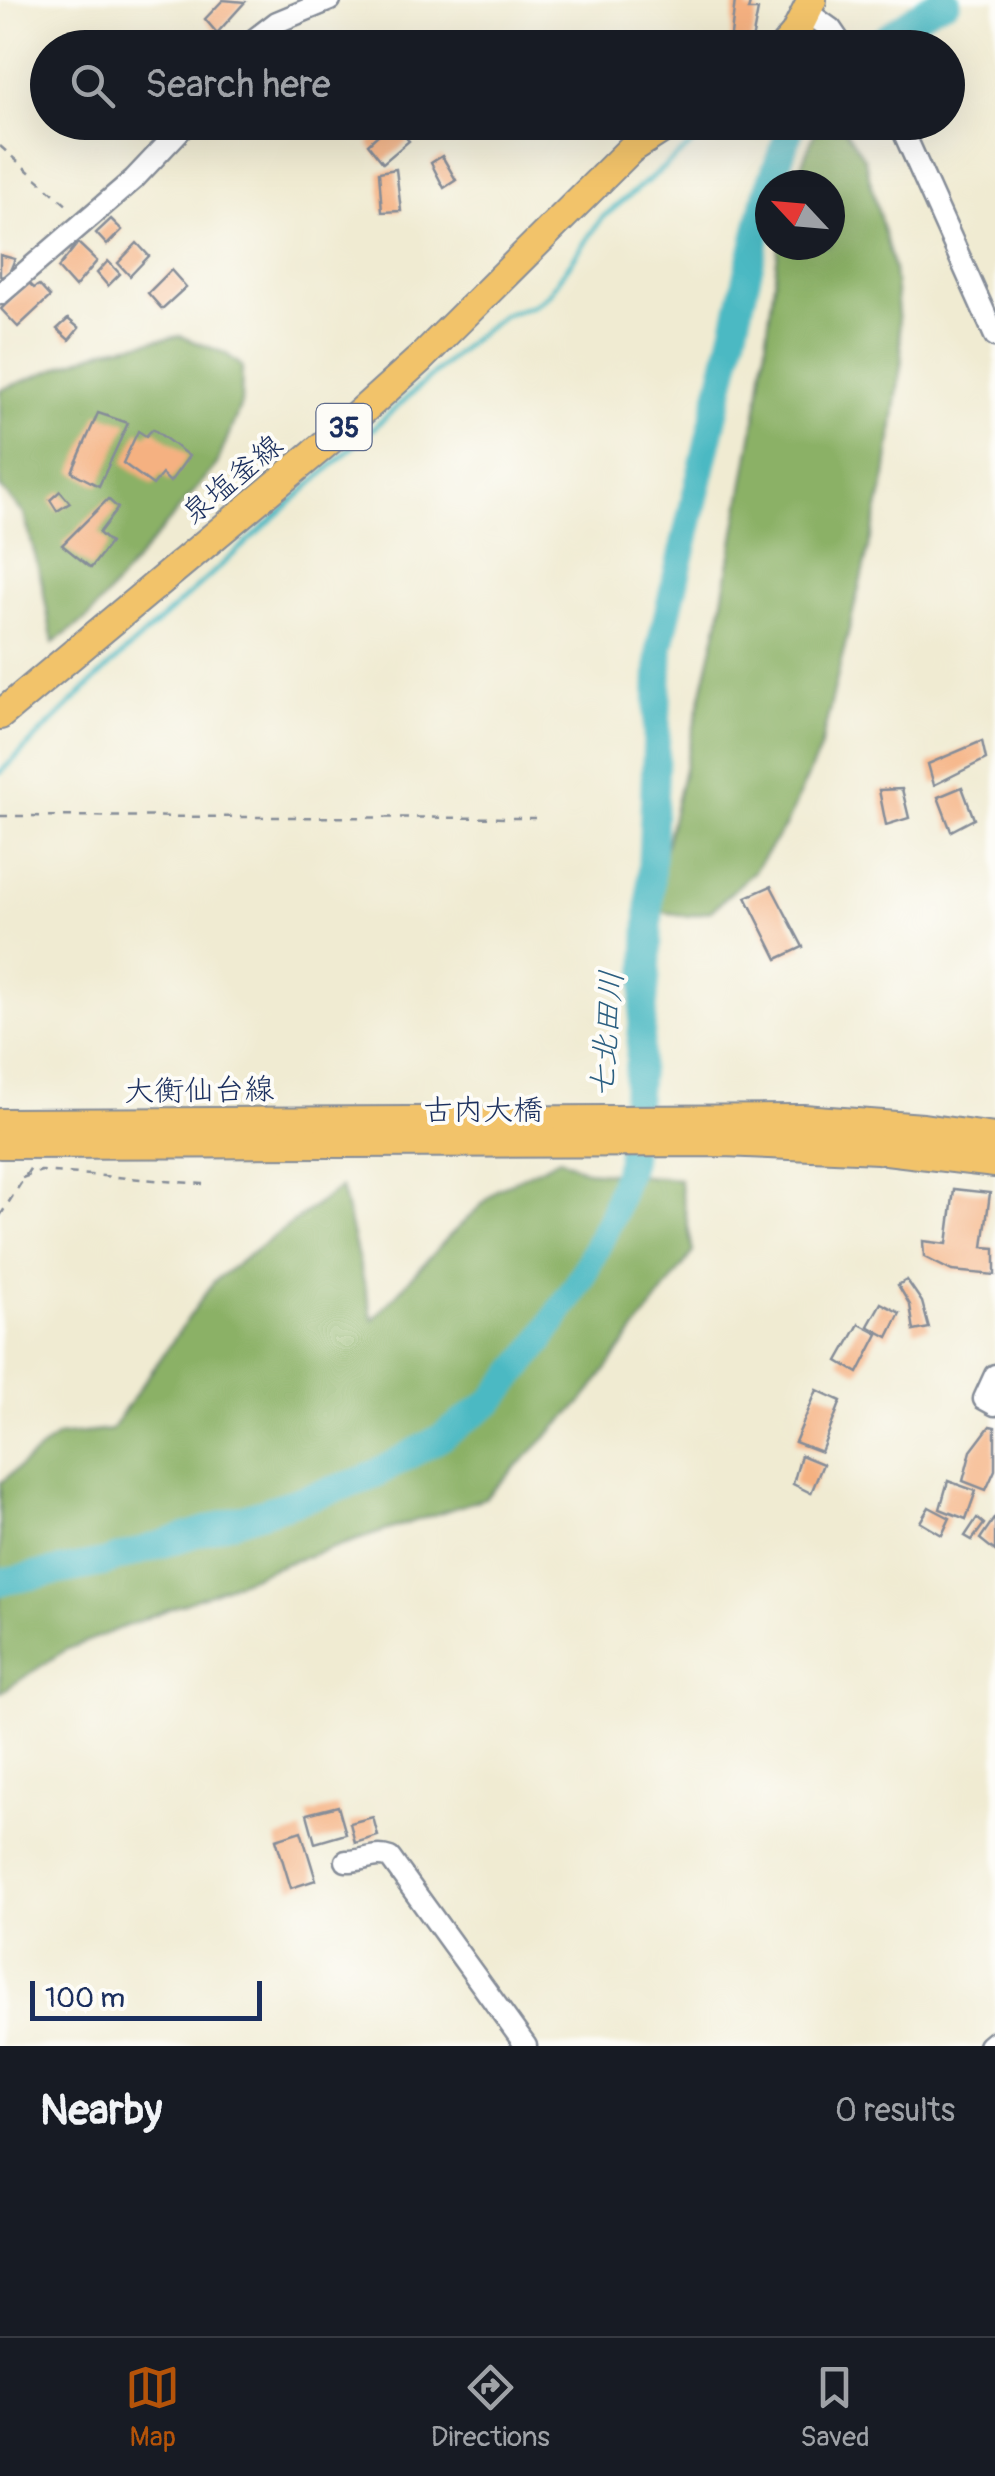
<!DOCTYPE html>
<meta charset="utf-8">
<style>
:root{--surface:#171b24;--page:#20242c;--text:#f1f3f6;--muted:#9ea1a6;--line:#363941;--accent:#b45309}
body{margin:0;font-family:Pangolin,"Klee One",sans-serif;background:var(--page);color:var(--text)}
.compass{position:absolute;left:755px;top:170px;width:90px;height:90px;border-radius:50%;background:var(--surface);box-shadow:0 10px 40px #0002;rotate:296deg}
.scale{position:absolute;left:30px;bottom:25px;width:232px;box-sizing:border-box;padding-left:10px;border:5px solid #1b2f5e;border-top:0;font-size:28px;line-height:35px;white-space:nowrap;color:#1b2f5e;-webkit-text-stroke:8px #fdfcf7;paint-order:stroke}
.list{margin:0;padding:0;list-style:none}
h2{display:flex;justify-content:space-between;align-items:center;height:130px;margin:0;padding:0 40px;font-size:42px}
h2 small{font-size:32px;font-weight:400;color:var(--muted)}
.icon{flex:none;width:55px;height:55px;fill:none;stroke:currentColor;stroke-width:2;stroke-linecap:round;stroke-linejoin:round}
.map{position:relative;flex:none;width:995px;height:2046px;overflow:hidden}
.search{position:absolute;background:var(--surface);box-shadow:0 10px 40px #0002;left:30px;right:30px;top:30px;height:110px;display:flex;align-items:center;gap:25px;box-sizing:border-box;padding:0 35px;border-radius:55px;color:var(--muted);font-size:38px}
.sheet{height:290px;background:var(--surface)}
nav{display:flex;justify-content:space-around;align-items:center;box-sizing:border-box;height:140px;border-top:2px solid var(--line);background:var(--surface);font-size:28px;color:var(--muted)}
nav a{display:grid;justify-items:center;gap:5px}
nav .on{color:var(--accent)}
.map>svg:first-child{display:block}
</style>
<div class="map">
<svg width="995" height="2046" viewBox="0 0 995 2046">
<rect width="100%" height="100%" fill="#fdfcf7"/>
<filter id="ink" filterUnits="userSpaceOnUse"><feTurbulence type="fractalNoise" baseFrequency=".01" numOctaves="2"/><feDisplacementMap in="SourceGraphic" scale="20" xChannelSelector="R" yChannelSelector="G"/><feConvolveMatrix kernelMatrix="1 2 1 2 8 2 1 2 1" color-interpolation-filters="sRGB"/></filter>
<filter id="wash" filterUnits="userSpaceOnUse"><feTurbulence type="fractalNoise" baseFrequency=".0048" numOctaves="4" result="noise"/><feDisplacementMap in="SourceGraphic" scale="40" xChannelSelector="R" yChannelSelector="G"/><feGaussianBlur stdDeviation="2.25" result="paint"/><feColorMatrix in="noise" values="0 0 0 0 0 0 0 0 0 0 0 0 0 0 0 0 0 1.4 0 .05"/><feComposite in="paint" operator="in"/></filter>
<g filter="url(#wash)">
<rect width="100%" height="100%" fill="#f0ebd2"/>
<g fill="#8bb166" stroke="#537062" stroke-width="2.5">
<polygon points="840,123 864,158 894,270 902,358 886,476 820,749 786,825 754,871 711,911 688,916 657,911 652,906 721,611 758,403 779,245 830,245 830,185 793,185 818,125"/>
<polygon points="180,336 225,353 242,366 241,404 217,464 89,617 53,643 41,578 24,514 0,487 0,390 107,349"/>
<polygon points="560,1158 586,1171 679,1179 693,1252 583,1401 485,1498 284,1564 67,1649 0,1693 0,1483 57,1436 111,1430 214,1281 341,1187 373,1320 449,1236 498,1189"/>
</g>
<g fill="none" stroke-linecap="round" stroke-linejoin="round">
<polyline stroke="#4bb9c3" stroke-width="5" points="0,773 102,673 469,342 504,315 535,305 548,295 602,218 701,137 732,125 775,127 787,134"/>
<g stroke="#4bb9c3" stroke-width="28">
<polyline points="871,48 930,7 947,0"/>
<polyline points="0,1582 103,1563 366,1479 442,1437 493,1400 538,1345 581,1279 612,1215 630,1160 647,971 660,646 767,192 793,122"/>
</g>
</g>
<g id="blocks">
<g fill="#f5b181">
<polygon points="223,0 245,2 217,33 205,19"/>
<polygon points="735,0 751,0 748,10 758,10 751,46 730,44"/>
<polygon points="392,122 409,141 383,163 368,144"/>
<polygon points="442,156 456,180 444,188 431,163"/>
<polygon points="396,169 401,211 382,212 379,172"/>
<polygon points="111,219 122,230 107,245 96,233"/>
<polygon points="78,243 97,261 75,287 58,268"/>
<polygon points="137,243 149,256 130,276 118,263"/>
<polygon points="0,255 15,259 7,278 0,276"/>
<polygon points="108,261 120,274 108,286 97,273"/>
<polygon points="171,270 186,287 162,309 148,293"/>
<polygon points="28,282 34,288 39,285 50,297 18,327 1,309"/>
<polygon points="68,319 79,328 69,340 57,329"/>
<polygon points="98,413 128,423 99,486 72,472"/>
<polygon points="153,429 189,456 170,482 162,474 153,485 123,463 138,431 146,436"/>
<polygon points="60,491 70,503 57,511 50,500"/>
<polygon points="108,499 118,508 99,533 110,543 91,568 62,545"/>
<polygon points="982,741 986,759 934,785 928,764"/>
<polygon points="962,787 974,819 951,831 938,797"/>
<polygon points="902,789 909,818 886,825 879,790"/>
<polygon points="771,886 803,947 777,959 746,897"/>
<polygon points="954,1189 990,1193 983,1247 995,1248 995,1275 952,1271 924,1257 923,1241 947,1244"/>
<polygon points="907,1280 922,1302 929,1328 914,1331 910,1305 898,1285"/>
<polygon points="881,1303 900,1313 888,1337 868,1326"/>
<polygon points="859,1324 878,1334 858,1373 838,1361"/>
<polygon points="817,1390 841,1401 821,1452 795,1442"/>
<polygon points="990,1426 995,1427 995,1470 986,1490 963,1481 971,1451"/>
<polygon points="801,1455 823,1464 811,1493 793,1484"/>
<polygon points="948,1481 976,1491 966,1519 940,1509"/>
<polygon points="929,1507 950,1518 942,1535 920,1522"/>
<polygon points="995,1517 995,1551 980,1539"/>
<polygon points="977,1518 984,1524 972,1540 965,1536"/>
<polygon points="338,1806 346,1834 315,1843 307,1814"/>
<polygon points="373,1817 378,1836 355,1843 350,1823"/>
<polygon points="301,1831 316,1880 291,1888 276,1839"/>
</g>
</g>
</g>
<g filter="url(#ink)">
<use href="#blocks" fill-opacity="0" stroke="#868d98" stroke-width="2.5"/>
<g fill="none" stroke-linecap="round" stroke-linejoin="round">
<defs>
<g id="minor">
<polyline points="807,12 831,29 844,48"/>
<polyline points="243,48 277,22 330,0"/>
<polyline points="899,122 995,336"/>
<polyline points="0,294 134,179 188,122"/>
<polyline points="995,1375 984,1399 995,1405"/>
<path d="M 346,1861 C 362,1862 373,1852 390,1858 L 526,2046"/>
<polyline points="989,2046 995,2041"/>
</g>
<g id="major">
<polyline points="783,48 795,34 812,0"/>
<polyline points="0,715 331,439 420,359 631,149 673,122"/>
<polyline points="0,1123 803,1119 923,1128 995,1138"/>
<polyline points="0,1144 724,1142 878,1149 995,1163"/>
</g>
</defs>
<use href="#minor" stroke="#868d98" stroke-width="25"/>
<use href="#major" stroke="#868d98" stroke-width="32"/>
<g stroke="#868d98" stroke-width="2.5" stroke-dasharray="8 8" stroke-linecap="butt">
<polyline points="0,146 70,208"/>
<polyline points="0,816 535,818"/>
<polyline points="22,1178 41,1171 203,1184"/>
<polyline points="0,1216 33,1164"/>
</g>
<use href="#minor" stroke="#fff" stroke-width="20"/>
<use href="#major" stroke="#f2c36a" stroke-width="28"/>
</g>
</g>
<g text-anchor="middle" stroke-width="8" stroke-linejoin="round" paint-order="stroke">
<rect fill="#fdfcf7" stroke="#5f6c8c" stroke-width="2.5" x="316.5" y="404" width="55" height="46" rx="8"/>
<g font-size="28" font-weight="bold" fill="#1b2f5e">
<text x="344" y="437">35</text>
</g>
<g font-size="30" fill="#1b2f5e" stroke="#fdfcf7">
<text transform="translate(232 479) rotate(-40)" y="10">泉塩釜線</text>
<text transform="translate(199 1090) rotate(-1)" y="10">大衡仙台線</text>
<text x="483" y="1120">古内大橋</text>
</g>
<g font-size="32" font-style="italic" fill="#2c5f81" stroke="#fdfcf7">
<text transform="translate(606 1034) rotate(-85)" y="11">七北田川</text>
</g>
</g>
</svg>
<svg class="compass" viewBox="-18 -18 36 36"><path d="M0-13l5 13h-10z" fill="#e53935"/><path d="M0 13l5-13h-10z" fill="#9ea1a6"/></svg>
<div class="scale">100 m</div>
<div class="search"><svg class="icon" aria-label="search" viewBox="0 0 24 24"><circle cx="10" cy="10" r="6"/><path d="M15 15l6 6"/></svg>Search here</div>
</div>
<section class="sheet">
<h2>Nearby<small>0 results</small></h2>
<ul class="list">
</ul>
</section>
<nav>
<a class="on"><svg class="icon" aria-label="map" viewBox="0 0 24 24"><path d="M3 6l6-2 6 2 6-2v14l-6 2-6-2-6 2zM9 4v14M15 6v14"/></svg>Map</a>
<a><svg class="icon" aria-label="directions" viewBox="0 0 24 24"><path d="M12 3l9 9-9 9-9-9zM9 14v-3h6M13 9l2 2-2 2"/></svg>Directions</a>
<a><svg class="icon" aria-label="saved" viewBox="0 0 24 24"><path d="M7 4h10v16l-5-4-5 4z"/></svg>Saved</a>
</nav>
